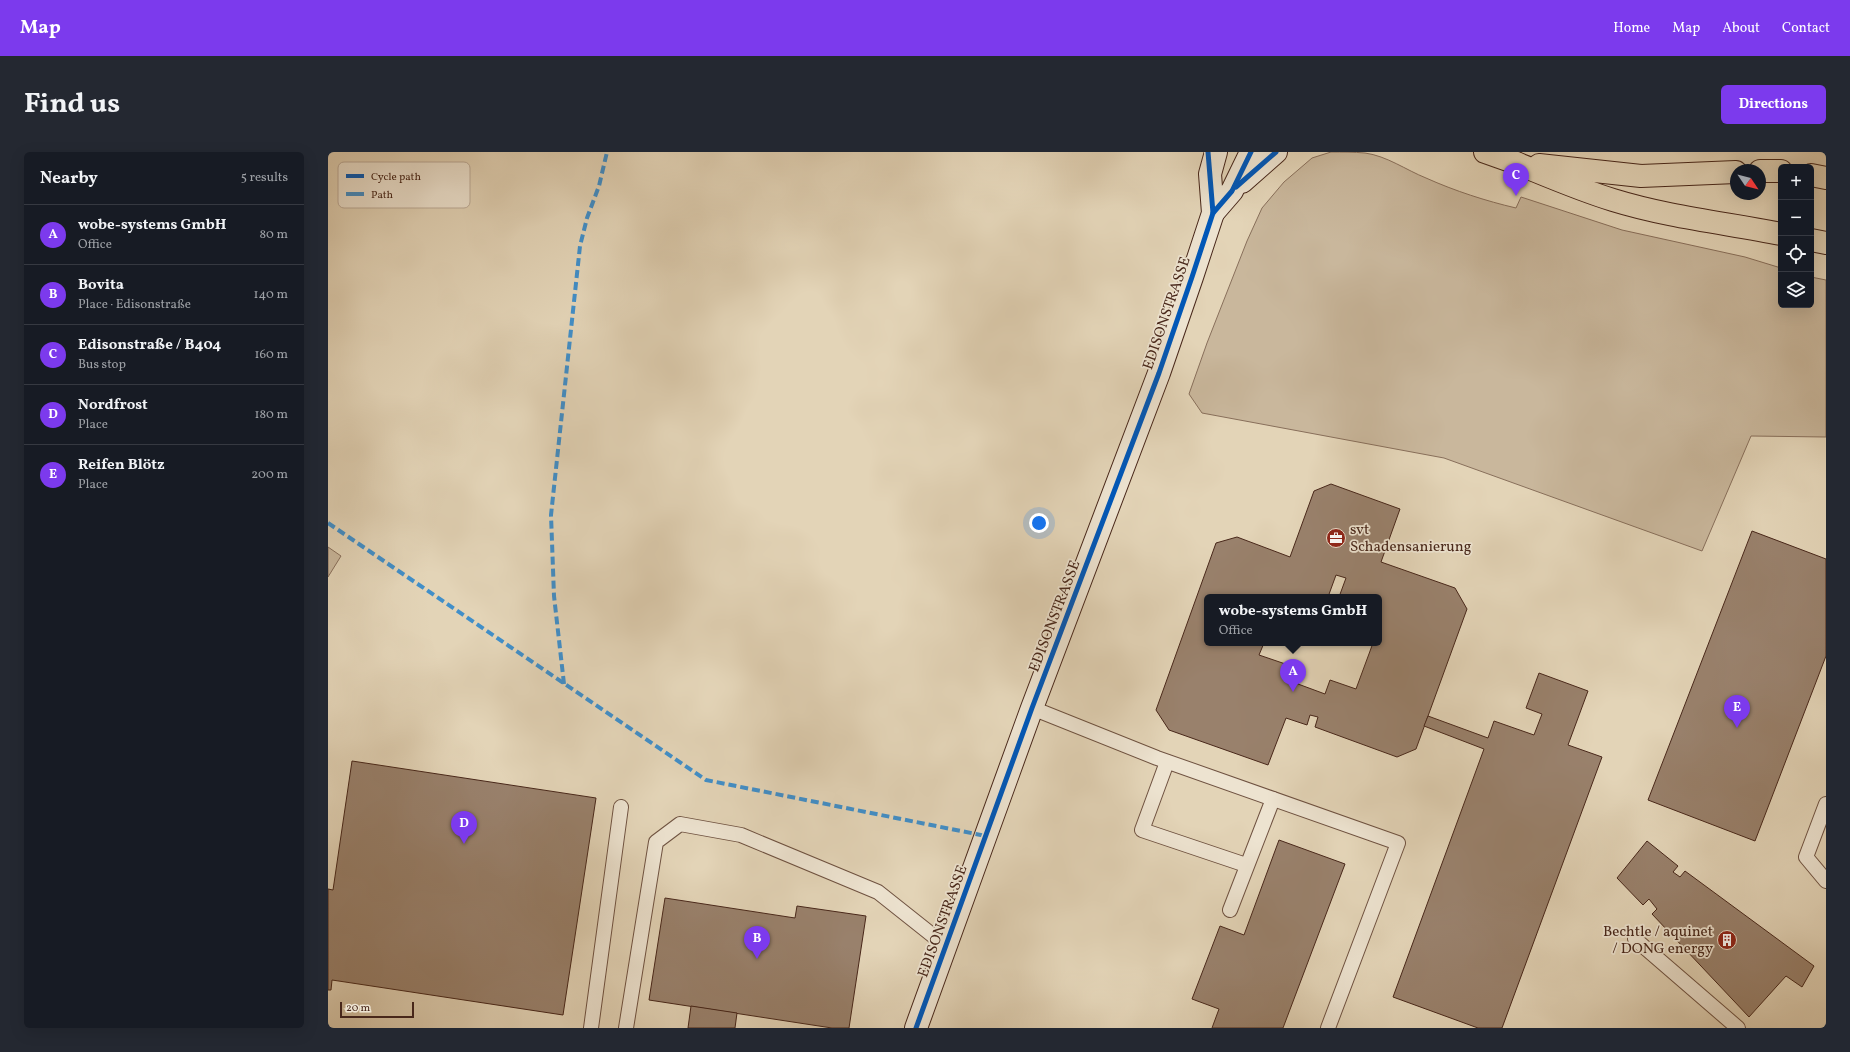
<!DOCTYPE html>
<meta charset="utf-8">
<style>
:root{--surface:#171b24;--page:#242831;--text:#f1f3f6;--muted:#9ea1a6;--line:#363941;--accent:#7c3aed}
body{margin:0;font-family:Vollkorn,serif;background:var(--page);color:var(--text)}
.controls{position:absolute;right:12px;top:12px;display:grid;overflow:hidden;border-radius:6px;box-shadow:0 4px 16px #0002}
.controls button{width:36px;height:36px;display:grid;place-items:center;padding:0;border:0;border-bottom:1px solid var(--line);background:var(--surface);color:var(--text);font:20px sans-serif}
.compass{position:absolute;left:1402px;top:12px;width:36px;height:36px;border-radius:50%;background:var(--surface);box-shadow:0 4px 16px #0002;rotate:125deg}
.scale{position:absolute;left:12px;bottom:10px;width:74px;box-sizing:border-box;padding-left:4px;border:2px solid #48271a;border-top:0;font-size:11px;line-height:14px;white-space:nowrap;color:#48271a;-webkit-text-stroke:3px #ede3d0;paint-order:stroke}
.you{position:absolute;left:711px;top:371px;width:14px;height:14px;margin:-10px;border:3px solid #fff;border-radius:50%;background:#1a73e8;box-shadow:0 0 0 6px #1a73e833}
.badge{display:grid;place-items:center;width:26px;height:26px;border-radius:50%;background:var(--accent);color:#fff;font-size:13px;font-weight:700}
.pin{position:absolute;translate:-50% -33px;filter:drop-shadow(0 1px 2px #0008)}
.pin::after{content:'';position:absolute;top:21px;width:14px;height:12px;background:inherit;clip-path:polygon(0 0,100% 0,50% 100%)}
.popup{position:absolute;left:876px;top:442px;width:178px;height:52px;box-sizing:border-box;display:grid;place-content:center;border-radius:6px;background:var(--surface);filter:drop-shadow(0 1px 3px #0005);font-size:13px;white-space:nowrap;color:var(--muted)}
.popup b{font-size:15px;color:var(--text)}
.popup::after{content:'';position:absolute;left:50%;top:100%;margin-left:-8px;border:8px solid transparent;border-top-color:var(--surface)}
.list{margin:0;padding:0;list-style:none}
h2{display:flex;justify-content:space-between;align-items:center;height:52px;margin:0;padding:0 16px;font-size:17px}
h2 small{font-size:13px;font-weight:400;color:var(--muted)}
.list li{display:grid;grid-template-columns:26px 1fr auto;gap:12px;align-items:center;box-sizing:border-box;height:60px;padding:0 16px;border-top:1px solid var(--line)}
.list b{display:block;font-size:15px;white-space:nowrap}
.list p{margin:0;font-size:13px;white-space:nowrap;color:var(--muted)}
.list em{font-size:13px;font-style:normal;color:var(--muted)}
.icon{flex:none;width:22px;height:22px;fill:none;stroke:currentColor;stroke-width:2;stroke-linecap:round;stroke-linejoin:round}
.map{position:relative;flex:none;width:1498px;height:876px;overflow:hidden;border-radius:6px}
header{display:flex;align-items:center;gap:24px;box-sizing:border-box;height:56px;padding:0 20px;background:var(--accent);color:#fff}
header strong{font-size:19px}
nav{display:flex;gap:22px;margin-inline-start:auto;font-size:14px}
.intro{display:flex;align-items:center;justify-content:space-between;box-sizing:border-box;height:96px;padding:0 24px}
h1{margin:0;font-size:28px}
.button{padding:10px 18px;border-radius:6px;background:var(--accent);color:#fff;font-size:14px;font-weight:700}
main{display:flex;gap:24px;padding:0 24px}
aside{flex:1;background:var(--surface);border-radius:6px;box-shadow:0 4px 16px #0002}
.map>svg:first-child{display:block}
</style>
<header>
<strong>Map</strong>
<nav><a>Home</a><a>Map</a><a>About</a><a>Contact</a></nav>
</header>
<div class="intro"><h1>Find us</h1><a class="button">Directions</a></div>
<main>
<aside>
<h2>Nearby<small>5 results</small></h2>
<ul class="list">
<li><span class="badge">A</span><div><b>wobe-systems GmbH</b><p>Office</p></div><em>80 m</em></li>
<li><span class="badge">B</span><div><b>Bovita</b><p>Place · Edisonstraße</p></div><em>140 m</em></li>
<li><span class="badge">C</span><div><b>Edisonstraße / B404</b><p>Bus stop</p></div><em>160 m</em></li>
<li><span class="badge">D</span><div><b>Nordfrost</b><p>Place</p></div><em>180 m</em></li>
<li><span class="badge">E</span><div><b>Reifen Blötz</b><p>Place</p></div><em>200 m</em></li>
</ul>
</aside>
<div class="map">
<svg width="1498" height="876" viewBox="0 0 1498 876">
<rect width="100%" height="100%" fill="#e3d4b7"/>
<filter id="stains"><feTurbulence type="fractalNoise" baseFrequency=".005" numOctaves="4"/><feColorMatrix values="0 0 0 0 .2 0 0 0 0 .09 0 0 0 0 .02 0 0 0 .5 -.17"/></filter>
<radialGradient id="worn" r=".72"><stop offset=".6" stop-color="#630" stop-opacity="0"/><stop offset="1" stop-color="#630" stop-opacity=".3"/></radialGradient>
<g fill="#c9b79c" stroke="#886f5b">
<path d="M 1003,0 C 1014,0 1026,0 1037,1 C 1059,4 1078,18 1098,26 C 1127,39 1158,49 1188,56 L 1193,45 L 1294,78 L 1417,105 L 1453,116 L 1453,153 L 1483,153 L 1483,125 L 1498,128 L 1498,285 L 1423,284 L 1374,399 L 1116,306 L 874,261 L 861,242 L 879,191 L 919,89 L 934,56 L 956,30 L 984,6 Z"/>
<polygon points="0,395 13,404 0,425"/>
</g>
<g fill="#99816c" stroke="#48271a" fill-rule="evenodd">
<path d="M 1003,332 L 1072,357 L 1053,410 L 1127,436 L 1139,457 L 1088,597 L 1069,605 L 987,575 L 990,565 L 982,563 L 979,573 L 958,566 L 940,613 L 841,578 L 828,558 L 888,391 L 909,385 L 962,405 L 986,339 ZM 1008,423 L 1018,426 L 1011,445 L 1051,445 L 1051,491 L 1045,491 L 1028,537 L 1002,528 L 997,542 L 970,532 L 975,518 L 931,503 L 936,491 L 879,491 L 879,445 L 1000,445 Z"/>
<polygon points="1424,379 1498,407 1498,504 1427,689 1320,648"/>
<polygon points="1211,521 1260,539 1240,593 1274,605 1174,876 1150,876 1065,845 1156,597 1096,574 1100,564 1160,586 1166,569 1206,583 1214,562 1198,556"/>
<polygon points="24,609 268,646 235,863 4,828 3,838 0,838 0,737 5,738"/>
<polygon points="951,688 1017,712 955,876 884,876 891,857 864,847 892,774 916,783"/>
<polygon points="1319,689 1350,714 1345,720 1352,725 1357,719 1486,814 1474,835 1458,824 1421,865 1324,762 1329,757 1321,747 1315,753 1289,726"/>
<polygon points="337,746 467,766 469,754 538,764 521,876 504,876 321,848"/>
<polygon points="363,854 409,861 407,876 360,876"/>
</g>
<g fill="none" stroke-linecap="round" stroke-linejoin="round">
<defs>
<g id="lane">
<polyline points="704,556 829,606 1070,691 1000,876"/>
<polyline points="839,610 814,678 918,713"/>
<polyline points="1498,652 1478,705 1498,729"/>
<polyline points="902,758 945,647"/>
<polyline points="1307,787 1410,876"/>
<polyline points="263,876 293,655"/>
<polyline points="298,876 328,690 352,672 413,683 550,740 618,794"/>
</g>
<g id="secondary">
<polyline points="914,30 948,0"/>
<polyline points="885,61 904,39 923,0"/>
<polyline points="588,876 704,556 831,221 864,125 885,61 882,22 888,0"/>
</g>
<polyline id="primary" points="1157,0 1188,11"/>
<g id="highway">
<path d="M 1188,11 C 1220,24 1252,38 1285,48 C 1340,65 1397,71 1453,82"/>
<polyline points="1211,13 1313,24 1408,20"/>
<polyline points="1432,19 1453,19"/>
<polyline points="1483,23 1498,26"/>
<polyline points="1483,88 1498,91"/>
</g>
</defs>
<use href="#lane" stroke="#6f5241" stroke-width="16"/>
<use href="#secondary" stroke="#48271a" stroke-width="24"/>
<use href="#primary" stroke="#48271a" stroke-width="24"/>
<use href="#highway" stroke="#48271a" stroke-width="24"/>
<use href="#lane" stroke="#ede3d0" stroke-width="14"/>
<use href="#secondary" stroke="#ede3d0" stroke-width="22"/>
<use href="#primary" stroke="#e3d4b7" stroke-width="22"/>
<use href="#highway" stroke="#e3d4b7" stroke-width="22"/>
<g stroke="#418fc9" stroke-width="4" stroke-dasharray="8 4" stroke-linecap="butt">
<polyline points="0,371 378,628 658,684"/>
<polyline points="236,532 226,444 223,363 252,94 259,66 271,34 279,0"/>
</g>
<defs>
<g id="cycleway">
<polyline points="908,35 948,0"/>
<polyline points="885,61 904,39 923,0"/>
<polyline points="588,876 704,556 831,221 864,125 885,61 880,0"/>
</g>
</defs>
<use href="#cycleway" stroke="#ede3d0" stroke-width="8"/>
<use href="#cycleway" stroke="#0057b8" stroke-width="5"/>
</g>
<defs>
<symbol id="office-disc" viewBox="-11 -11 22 22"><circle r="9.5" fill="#8f2418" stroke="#ede3d0"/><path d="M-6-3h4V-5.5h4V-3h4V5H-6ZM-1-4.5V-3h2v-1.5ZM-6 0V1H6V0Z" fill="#fff"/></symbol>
<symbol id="building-disc" viewBox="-11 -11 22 22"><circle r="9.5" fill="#8f2418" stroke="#ede3d0"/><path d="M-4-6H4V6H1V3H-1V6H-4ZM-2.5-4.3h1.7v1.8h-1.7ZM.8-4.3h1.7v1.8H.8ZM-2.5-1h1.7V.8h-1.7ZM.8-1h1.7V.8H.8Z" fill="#fff"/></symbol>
</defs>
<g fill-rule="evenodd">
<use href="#office-disc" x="997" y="375" width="22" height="22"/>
<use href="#building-disc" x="1388" y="777" width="22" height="22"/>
</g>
<g text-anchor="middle" stroke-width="3.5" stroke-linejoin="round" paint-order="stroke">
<g font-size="15" fill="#48271a" stroke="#ede3d0">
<text transform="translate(838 161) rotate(-71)" y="5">EDISONSTRASSE</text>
<text transform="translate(726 464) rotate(-69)" y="5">EDISONSTRASSE</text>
<text transform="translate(614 769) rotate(-70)" y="5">EDISONSTRASSE</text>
</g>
<g font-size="15" fill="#48271a" stroke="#ede3d0" text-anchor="start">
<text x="1022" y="382">svt<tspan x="1022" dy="17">Schadensanierung</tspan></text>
<text x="1385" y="784" text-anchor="end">Bechtle / aquinet<tspan x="1385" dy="17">/ DONG energy</tspan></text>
</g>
</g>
<rect x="10" y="10" width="132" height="46" rx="6" fill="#ede3d0" stroke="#bcab99" stroke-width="1"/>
<rect x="18" y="22" width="18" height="4" fill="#0057b8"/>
<rect x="18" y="40" width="18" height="4" fill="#418fc9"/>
<g font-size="11" fill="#48271a">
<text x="43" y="28">Cycle path</text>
<text x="43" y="46">Path</text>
</g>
<rect width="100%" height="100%" filter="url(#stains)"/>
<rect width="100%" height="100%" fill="url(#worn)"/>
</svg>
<div class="controls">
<button>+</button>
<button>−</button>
<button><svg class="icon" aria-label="locate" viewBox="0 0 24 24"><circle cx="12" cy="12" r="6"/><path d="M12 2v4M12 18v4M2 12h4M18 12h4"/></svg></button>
<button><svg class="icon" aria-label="layers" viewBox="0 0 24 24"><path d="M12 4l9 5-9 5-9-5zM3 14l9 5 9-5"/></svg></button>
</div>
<svg class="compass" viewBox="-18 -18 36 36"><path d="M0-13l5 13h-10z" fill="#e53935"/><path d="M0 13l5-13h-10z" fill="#9ea1a6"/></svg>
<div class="scale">20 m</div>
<div class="you"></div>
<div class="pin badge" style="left:965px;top:540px">A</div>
<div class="popup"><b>wobe-systems GmbH</b>Office</div>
<div class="pin badge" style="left:429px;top:807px">B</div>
<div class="pin badge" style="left:1188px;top:44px">C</div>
<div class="pin badge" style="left:136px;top:692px">D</div>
<div class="pin badge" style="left:1409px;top:576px">E</div>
</div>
</main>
